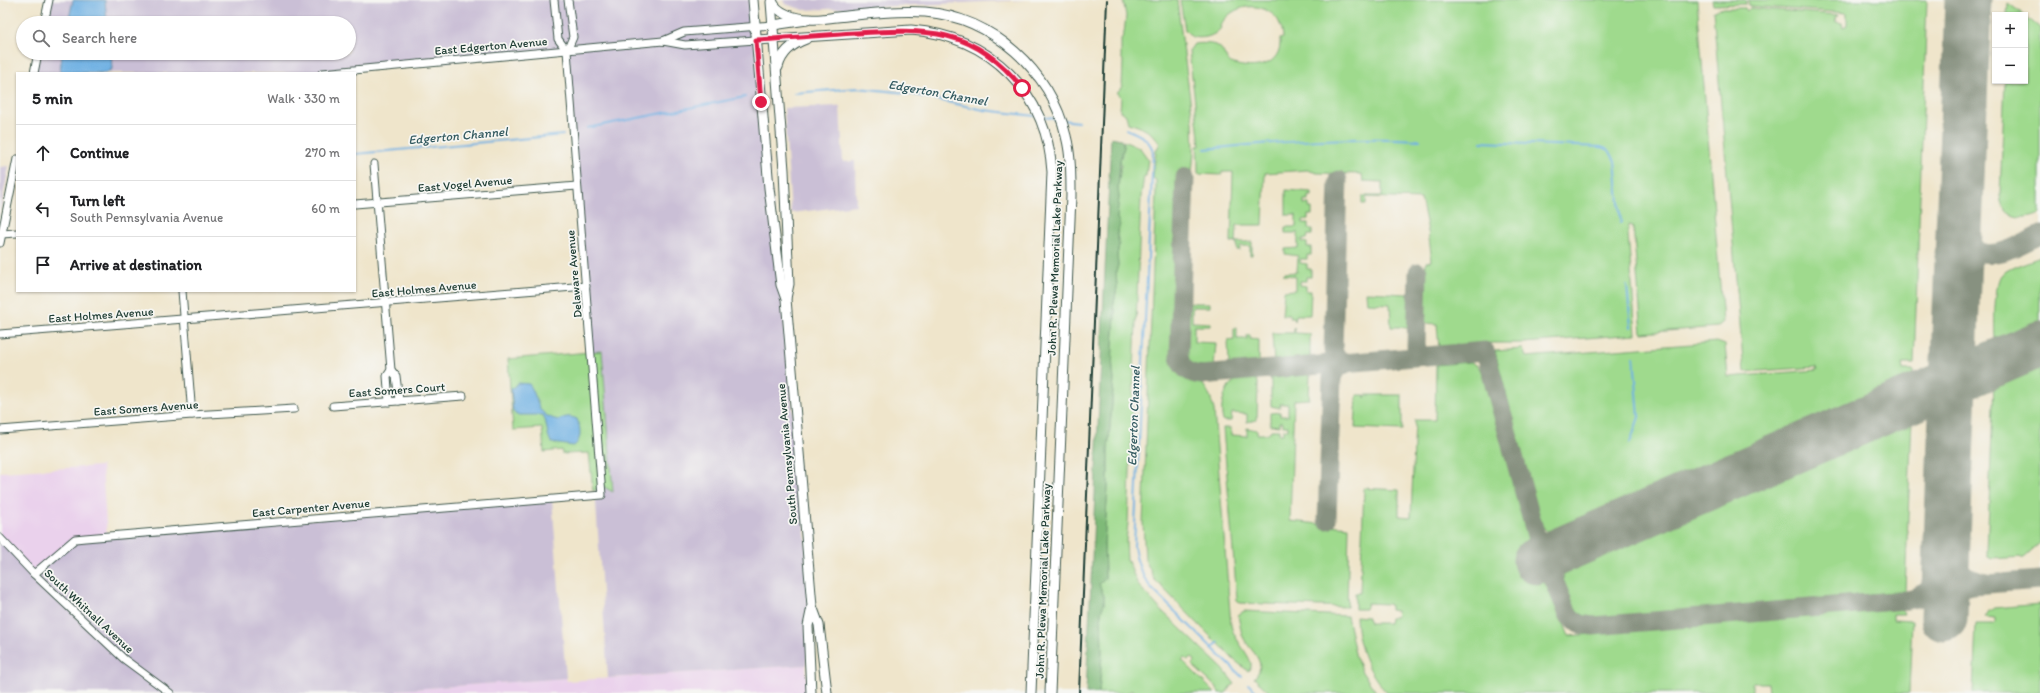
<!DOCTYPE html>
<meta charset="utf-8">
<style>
:root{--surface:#fff;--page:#f6f6f6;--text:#202124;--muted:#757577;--line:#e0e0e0}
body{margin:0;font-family:Itim,sans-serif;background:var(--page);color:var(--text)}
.controls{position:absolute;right:12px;top:12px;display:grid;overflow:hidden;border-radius:0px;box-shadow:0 1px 3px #0004}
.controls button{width:36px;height:36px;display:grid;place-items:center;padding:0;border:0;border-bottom:1px solid var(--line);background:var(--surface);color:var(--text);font:20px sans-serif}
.stop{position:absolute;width:12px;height:12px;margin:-9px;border:3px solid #e11d48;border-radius:50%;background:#fff}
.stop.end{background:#e11d48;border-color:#fff;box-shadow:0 1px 4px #0008}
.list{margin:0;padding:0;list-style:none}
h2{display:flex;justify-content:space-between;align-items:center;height:52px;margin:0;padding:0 16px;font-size:17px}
h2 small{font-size:13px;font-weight:400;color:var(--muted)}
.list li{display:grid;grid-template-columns:26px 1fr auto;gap:12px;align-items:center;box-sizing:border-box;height:56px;padding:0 16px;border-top:1px solid var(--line)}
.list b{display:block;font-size:15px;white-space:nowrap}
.list p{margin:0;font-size:13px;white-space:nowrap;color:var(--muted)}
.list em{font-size:13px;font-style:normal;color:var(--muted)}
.icon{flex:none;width:22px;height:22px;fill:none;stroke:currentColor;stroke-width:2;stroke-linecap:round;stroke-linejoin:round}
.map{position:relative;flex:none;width:2040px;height:693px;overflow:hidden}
.search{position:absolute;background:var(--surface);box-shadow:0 1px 3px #0004;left:16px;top:16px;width:340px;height:44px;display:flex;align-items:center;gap:10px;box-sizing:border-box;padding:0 14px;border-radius:22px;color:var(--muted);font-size:15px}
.panel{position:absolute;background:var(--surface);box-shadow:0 1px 3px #0004;left:16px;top:72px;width:340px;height:220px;border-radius:0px}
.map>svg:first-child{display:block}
</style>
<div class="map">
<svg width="2040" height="693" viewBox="0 0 2040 693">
<rect width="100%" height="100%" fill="#f6f6f2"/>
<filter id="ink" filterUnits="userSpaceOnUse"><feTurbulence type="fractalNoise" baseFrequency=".025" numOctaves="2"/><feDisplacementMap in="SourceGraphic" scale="8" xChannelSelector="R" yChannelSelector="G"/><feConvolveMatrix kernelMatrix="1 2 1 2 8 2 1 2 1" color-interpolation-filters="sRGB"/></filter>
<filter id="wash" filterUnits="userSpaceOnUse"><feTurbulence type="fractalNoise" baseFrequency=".012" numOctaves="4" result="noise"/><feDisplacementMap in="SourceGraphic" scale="16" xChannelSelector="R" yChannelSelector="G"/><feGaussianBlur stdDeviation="0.9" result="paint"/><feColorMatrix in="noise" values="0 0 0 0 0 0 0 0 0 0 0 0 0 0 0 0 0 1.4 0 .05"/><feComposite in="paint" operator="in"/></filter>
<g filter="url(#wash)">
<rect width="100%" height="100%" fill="#efe5cb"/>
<g fill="#ead1ec">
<polygon points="102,466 107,536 34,574 0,538 0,472"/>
<polygon points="806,665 807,693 397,693 397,690 566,678 567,681"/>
</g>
<g fill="#cabfd6">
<polygon points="49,0 753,0 812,606 806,665 608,678 595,490 592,352 566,51 321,73 35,73 38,53 349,53 349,23 44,23"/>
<polygon points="783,0 1027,0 804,10 785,4"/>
<polygon points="840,106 843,162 855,161 856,205 791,213 784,108"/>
<polygon points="9,166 0,213 0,167"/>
<polygon points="552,499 566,678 397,690 397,693 0,693 0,538 34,574 75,539"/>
</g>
<g fill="#9fda8d" stroke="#5f8c60">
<path d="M 1123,0 L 1177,0 L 1193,122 L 1194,152 L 1192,174 L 1179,175 L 1174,357 C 1177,379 1194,374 1204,386 C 1209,392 1212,402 1214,410 L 1231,625 C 1234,641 1253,657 1251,667 L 1248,671 L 1233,659 L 1219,644 L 1219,642 L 1217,643 L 1154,579 L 1145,559 L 1143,523 L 1156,192 L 1156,180 L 1153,178 L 1153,176 L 1156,151 L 1160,143 C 1153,132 1140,126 1128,123 L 1126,115 L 1120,111 L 1121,97 L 1117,92 L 1122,88 L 1123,61 L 1121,56 L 1121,40 L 1124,33 L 1126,16 Z"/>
<path d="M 1180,0 L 1697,0 L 1723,322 L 1717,327 L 1642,333 L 1633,226 L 1629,225 L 1628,234 L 1636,334 L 1524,343 L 1492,343 L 1439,349 L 1437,324 L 1424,323 L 1426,262 L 1432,261 L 1428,231 L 1421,199 L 1366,197 L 1366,204 L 1362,204 L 1362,196 L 1382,196 L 1382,182 L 1363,181 L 1362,174 L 1317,173 L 1307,170 L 1265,173 L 1263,225 L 1237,225 L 1236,242 L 1252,242 L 1252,255 L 1250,255 L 1250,246 L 1240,246 L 1240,250 L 1237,250 L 1237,243 L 1231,242 L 1233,172 L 1222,172 L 1221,175 L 1198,174 C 1198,163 1198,157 1197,146 L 1200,146 L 1189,51 L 1194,44 C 1200,43 1209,43 1216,45 C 1225,48 1224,62 1234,64 C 1253,70 1282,67 1280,39 L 1283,38 C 1283,31 1281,26 1278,20 C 1263,0 1232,3 1220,26 L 1221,28 C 1214,37 1203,39 1192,37 L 1185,30 Z"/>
<polygon points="1712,0 1746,0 1746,4 1713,5"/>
<path d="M 1748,0 L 1927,0 L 1914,364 L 1902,364 L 1903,370 L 1913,370 L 1913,380 L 1559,533 C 1547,536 1543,528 1539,518 L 1495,351 L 1523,349 L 1526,357 L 1717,342 L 1725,345 L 1728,377 L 1818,370 L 1817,367 L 1744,372 L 1713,11 L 1724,8 L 1745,8 L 1747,11 L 1750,8 L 1838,15 L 1835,17 L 1836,22 L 1842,23 L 1843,27 L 1847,25 L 1847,13 L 1749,6 Z"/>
<polygon points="2008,3 2024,15 2007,15"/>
<path d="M 2025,16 L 2040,28 L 2040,213 C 2021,222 2000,217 2000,193 L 2005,81 L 2025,81 Z"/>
<path d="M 1123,141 L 1140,148 L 1148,159 L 1146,176 L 1144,176 L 1141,197 L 1128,523 L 1126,541 L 1127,559 L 1138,585 L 1161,610 L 1223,669 L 1235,684 L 1230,687 L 1226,693 L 1219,693 L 1216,687 L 1192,665 L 1195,661 L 1192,657 L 1188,660 L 1185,658 L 1182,660 L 1215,693 L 1136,693 L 1132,690 L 1127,693 L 1099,693 L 1102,654 L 1101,611 L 1104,604 L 1104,596 L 1099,584 L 1105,579 L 1105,575 L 1104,544 L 1108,487 L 1108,451 L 1114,379 C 1110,357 1115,334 1115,310 L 1113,308 L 1117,287 L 1116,272 L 1118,265 L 1117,255 L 1119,245 L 1117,237 L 1117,206 L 1119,198 L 1118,188 L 1121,165 L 1120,160 L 1124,147 Z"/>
<polygon points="1286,190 1312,192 1312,196 1309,196 1309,200 1304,200 1304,204 1309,204 1309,208 1312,208 1312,215 1308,215 1308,219 1303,220 1303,223 1308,223 1308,229 1312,229 1312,235 1308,235 1307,239 1302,239 1302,242 1307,243 1307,247 1311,247 1311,255 1307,255 1307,259 1300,259 1300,263 1307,264 1307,269 1311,269 1311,277 1306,277 1306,281 1300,281 1300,285 1306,286 1306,291 1311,291 1310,315 1296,315 1295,321 1294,318 1290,318 1290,315 1282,315 1284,291 1295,290 1295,276 1284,275 1284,273 1297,272 1298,256 1285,254 1285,249 1298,248 1298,233 1285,233 1285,227 1296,227 1296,215 1286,215"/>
<path d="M 2040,257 L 2040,326 L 2005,341 L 1995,338 C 1994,327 1994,281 2002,274 C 2012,266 2029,262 2040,257 Z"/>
<polygon points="1366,292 1407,294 1409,298 1408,327 1391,327 1390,304 1367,303"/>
<polygon points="1189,303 1210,303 1210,307 1192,307 1192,322 1210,323 1210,326 1194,326 1194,342 1216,343 1214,367 1194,365 1186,357 1186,304"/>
<polygon points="1294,327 1295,333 1310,334 1310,359 1274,362 1272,333 1294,333"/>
<polygon points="1234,328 1237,328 1237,339 1247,339 1247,335 1250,335 1250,339 1259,340 1259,360 1257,364 1229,365 1228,340 1234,339"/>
<polygon points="602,351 613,492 604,487 593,491 589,453 562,454 562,450 544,452 542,428 513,430 508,359"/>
<polygon points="2040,361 2040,543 2024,557 1992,559 1988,557 1987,553 1994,381"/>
<path d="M 1471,362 L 1478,366 L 1483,374 L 1529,542 L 1569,636 L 1902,608 L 1904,614 L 1893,614 L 1893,620 L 1912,621 L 1909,693 L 1769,693 L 1768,683 L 1752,683 L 1752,693 L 1387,693 C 1367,671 1357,645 1356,616 L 1367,617 L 1370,623 L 1389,623 L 1390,618 L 1397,616 L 1396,611 L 1390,610 L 1390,605 L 1388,604 L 1367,603 L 1365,609 L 1355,609 L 1355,593 L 1360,593 L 1364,488 L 1399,490 L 1399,516 L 1411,517 L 1415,420 L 1435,420 L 1436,365 Z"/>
<polygon points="1310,373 1309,399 1294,400 1290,521 1349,527 1347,607 1240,603 1237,600 1223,428 1231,428 1231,435 1247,436 1247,428 1257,430 1257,434 1269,434 1271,430 1279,430 1279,434 1283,434 1283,430 1288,430 1288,426 1283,426 1283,422 1279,422 1279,426 1270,425 1270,413 1280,412 1280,416 1288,416 1288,404 1280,404 1280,408 1271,406 1271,378 1275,376"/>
<path d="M 1255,377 L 1258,382 L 1257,420 L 1247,422 L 1247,414 L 1232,413 L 1231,421 L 1223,421 C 1219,405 1225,387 1236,380 C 1240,377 1250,378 1255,377 Z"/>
<polygon points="1357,395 1365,395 1365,398 1366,395 1402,395 1402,430 1355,428"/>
<polygon points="1910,417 1912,418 1905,591 1596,618 1587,617 1578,612 1571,600 1563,579 1564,572 1571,564"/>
<polygon points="2040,604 2040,693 1973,693 1976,624 1995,624 1995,618 1984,617 1988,611 1995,608"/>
<path d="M 1244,611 L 1347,616 L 1356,658 L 1362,672 L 1377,693 L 1267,693 L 1268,691 L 1254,678 C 1271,661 1246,649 1242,634 C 1241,631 1239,621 1238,615 Z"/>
</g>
<path fill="#7fba78" stroke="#4f7c56" d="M 1111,137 L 1121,139 L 1124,147 L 1120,160 L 1118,188 L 1119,198 L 1117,218 L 1120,225 L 1117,234 L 1119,245 L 1117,255 L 1118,265 L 1116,272 L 1117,288 L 1113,308 L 1115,310 C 1115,334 1110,357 1114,379 L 1108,451 L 1108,487 L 1104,544 L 1105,575 L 1105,579 L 1099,584 L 1104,596 L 1104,604 L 1101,612 L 1102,654 L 1099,693 L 1086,693 Z"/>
<g fill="#6eb0e3" stroke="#46768c">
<polygon points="73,0 105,0 107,23 68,23"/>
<polygon points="62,53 111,53 112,69 106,73 60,73"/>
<path d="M 518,383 L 529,384 C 540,398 533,415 559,420 C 566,416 570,416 577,419 C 581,428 582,440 574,446 L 552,443 C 546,436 548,424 543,415 L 516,415 L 513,411 L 511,389 Z"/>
</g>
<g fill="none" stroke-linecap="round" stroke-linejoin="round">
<g stroke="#6eb0e3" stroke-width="2">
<polyline points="794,93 858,88 906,93 984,110 1035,116"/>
<polyline points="1042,117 1057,119"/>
<polyline points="1063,120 1078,122"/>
<polyline points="587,128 745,97"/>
<path d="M 1126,129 C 1138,134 1152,139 1153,154 L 1134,546 C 1136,562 1141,575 1151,588 L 1242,677"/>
<polyline points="1481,142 1601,147 1609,150 1615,161 1621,223"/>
<path d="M 1205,149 C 1278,142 1348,136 1420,140"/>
<polyline points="355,154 563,135"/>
<polyline points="1627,286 1631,327"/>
<polyline points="1630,443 1639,417 1634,357"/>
<polyline points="1212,648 1219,642"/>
<polyline points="1248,684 1258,693"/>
</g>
<g stroke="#879180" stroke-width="19">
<path d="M 1962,151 L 1964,156 C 1963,184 1947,261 1997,253 C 2011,251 2027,241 2040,235"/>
<path d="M 1185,177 L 1179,355 C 1180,367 1189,374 1201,375 L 1485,351 L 1538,543 L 1569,616 L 1579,624 L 1593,626 L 1907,600 L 1973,585 L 2040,580"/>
<polyline points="1338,180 1333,350 1337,359 1348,363"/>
<polyline points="1418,272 1416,346 1419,354 1427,357"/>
<path d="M 1949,480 L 1951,485 L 1948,548 C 1952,568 1968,580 1987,583"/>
<polyline points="1327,520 1332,377 1337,368 1345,364"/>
<polyline points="1553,579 1553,566 1563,549"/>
<path d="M 1918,596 C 1941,586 1945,569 1946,546"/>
</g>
<g stroke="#879180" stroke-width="47">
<polyline points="1536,561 2040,344"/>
<polyline points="1944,618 1968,0"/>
</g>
</g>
</g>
<g filter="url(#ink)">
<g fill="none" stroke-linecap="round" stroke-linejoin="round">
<defs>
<g id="minor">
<polyline points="554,0 558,39 567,51"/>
<polyline points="44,23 49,0"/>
<polyline points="663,41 684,32 773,25"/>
<polyline points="34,73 38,53"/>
<polyline points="322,73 663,41 685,45 756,40"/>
<polyline points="374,164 391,370 387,376 389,402"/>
<polyline points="355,204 577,186"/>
<polyline points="1,234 17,233"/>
<polyline points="0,243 17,159"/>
<polyline points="182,291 192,415"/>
<polyline points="0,334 586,286"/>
<polyline points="391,370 396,376 399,401"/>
<polyline points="333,406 463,396"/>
<polyline points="0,430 192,415 294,409"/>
<polyline points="0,538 34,574 124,659 170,693"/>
<polyline points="34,574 75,539 85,538 602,495 567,51 573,37 568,0"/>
</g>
<g id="major">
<polyline points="753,0 769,188 781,285 786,299 812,606 819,625 827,693"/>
<path d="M 772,0 C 776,14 797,19 810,19 C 819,20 828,18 837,17 C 866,14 896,10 925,12 C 992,17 1051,71 1066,136 C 1071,155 1071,176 1071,196 L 1050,693"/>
<polyline points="771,2 784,170 789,284 786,298"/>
<polyline points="773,25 807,20"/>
<path d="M 756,40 L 911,30 C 990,36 1047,92 1052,172 L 1031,693"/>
<path d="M 778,67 C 782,52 792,44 806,39"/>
<polyline points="811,693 808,626 812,607"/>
</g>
</defs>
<use href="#minor" stroke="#3e564b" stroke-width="9"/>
<use href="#major" stroke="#3e564b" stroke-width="11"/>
<use href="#minor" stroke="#fff" stroke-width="7"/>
<use href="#major" stroke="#fff" stroke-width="9"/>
<polyline stroke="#1f3d34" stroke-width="2" points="1079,693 1107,0"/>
</g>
</g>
<g fill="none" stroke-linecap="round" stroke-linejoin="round" filter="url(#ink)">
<path stroke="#e11d48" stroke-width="5" d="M 761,102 L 756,40 C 789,38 822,35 856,33 C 925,29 975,27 1022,88"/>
</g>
<g text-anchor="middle" stroke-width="3.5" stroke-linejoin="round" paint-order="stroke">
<g font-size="12" fill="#1f3d34" stroke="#f6f6f2">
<text transform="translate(491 46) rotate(-5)" y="4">East Edgerton Avenue</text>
<text transform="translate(465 184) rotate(-5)" y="4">East Vogel Avenue</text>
<text transform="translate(1055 258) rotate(-88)" y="4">John R. Plewa Memorial Lake Parkway</text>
<text transform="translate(574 274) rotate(-95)" y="4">Delaware Avenue</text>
<text transform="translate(424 289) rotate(-5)" y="4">East Holmes Avenue</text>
<text transform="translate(101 315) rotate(-4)" y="4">East Holmes Avenue</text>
<text transform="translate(397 390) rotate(-4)" y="4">East Somers Court</text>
<text transform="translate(146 408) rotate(-4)" y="4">East Somers Avenue</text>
<text transform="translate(787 454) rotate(-95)" y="4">South Pennsylvania Avenue</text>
<text transform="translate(311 508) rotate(-5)" y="4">East Carpenter Avenue</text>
<text transform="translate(1043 581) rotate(-88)" y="4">John R. Plewa Memorial Lake Parkway</text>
<text transform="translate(89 611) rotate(43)" y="4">South Whitnall Avenue</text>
</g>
<g font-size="13" font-style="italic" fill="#335a60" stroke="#f6f6f2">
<text transform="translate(938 92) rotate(10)" y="5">Edgerton Channel</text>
<text transform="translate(458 135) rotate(-5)" y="5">Edgerton Channel</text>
<text transform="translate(1133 416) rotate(-88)" y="5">Edgerton Channel</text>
</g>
</g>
</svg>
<div class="controls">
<button>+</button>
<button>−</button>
</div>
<div class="stop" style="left:1022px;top:88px"></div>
<div class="stop end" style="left:761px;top:102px"></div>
<div class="search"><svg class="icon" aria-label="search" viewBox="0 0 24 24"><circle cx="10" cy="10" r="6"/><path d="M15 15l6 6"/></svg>Search here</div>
<section class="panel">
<h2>5 min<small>Walk · 330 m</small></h2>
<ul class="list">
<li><svg class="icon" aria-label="ahead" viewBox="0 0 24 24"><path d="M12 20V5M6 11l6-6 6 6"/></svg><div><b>Continue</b></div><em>270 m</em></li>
<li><svg class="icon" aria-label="left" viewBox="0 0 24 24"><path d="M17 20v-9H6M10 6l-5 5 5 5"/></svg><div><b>Turn left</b><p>South Pennsylvania Avenue</p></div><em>60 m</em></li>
<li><svg class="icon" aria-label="arrive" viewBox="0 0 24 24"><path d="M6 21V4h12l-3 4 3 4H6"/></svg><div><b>Arrive at destination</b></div></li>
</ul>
</section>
</div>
